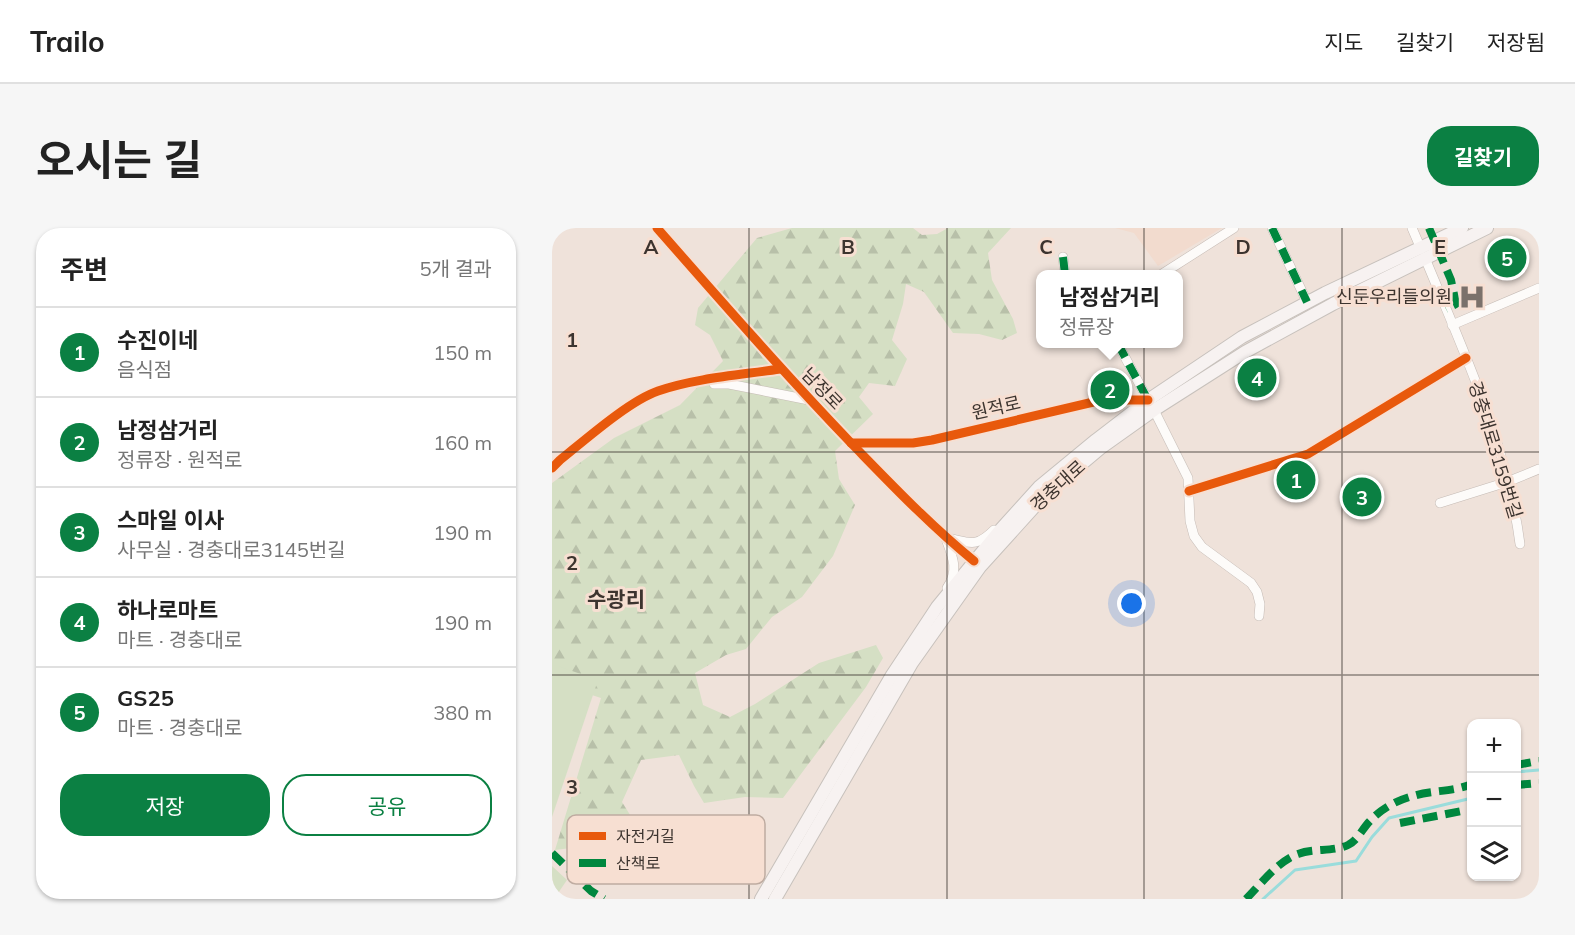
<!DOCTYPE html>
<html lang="ko">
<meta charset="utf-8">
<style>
:root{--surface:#fff;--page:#f6f6f6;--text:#222;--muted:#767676;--line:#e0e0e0;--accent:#0b8043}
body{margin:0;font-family:Mulish,"Noto Sans KR",sans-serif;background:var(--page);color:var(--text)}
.controls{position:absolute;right:18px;bottom:18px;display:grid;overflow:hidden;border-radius:12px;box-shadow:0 2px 4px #0004}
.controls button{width:54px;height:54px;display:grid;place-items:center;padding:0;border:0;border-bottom:2px solid var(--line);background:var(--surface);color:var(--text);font:30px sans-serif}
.you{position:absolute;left:580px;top:376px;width:21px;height:21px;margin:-15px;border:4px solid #fff;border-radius:50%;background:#1a73e8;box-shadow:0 0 0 9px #1a73e833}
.badge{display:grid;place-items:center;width:39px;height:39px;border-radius:50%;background:var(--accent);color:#fff;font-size:20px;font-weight:700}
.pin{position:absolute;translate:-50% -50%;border:3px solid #fff;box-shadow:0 2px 6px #0006}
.popup{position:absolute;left:484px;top:42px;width:147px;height:78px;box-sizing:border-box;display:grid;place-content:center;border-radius:12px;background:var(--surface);filter:drop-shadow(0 2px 4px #0005);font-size:20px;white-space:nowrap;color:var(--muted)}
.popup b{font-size:22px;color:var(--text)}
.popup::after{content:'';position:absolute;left:50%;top:100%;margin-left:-12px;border:12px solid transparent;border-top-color:var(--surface)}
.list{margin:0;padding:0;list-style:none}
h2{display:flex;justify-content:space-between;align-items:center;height:78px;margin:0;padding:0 24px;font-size:26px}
h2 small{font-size:20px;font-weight:400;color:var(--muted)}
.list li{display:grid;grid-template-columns:39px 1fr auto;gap:18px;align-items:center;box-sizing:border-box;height:90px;padding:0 24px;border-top:2px solid var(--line)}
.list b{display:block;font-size:22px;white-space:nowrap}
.list p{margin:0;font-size:20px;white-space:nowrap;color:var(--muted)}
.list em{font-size:20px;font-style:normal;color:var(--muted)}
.actions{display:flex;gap:12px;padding:18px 24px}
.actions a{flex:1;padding:14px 0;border:2px solid var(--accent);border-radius:24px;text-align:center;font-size:21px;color:var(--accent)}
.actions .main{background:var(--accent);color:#fff}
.icon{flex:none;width:33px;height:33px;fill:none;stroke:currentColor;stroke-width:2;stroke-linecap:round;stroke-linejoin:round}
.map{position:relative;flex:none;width:987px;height:671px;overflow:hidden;border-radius:24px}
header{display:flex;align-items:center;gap:36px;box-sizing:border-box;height:84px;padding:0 30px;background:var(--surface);border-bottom:2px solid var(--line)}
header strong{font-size:28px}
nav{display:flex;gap:33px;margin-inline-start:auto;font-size:21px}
.intro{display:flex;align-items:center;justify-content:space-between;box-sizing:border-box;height:144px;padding:0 36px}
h1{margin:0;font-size:42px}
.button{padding:15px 27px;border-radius:24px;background:var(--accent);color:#fff;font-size:21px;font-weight:700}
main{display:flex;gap:36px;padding:0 36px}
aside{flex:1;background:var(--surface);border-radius:24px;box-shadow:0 2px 4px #0004}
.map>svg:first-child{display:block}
</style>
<header>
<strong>Trailo</strong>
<nav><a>지도</a><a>길찾기</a><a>저장됨</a></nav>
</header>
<div class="intro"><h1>오시는 길</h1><a class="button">길찾기</a></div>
<main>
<aside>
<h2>주변<small>5개 결과</small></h2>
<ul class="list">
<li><span class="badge">1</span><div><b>수진이네</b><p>음식점</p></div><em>150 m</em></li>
<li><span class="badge">2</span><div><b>남정삼거리</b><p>정류장 · 원적로</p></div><em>160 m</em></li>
<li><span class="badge">3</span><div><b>스마일 이사</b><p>사무실 · 경충대로3145번길</p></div><em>190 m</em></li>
<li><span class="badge">4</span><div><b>하나로마트</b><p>마트 · 경충대로</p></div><em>190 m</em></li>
<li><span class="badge">5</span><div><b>GS25</b><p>마트 · 경충대로</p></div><em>380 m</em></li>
</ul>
<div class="actions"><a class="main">저장</a><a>공유</a></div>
</aside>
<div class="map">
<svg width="987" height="671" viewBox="0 0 987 671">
<defs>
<pattern id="forest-firs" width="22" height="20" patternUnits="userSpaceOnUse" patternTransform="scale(1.5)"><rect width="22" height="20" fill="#d5dfc4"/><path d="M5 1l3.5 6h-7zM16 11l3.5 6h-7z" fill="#b8c0a9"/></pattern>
</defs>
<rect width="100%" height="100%" fill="#efe2da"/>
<polygon fill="#f2dbce" points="563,0 670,0 606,38 582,5"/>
<polygon fill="url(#forest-firs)" points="240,0 361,0 370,7 385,6 396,0 459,0 436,25 440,52 461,91 465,105 450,112 427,106 401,105 372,64 354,56 351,76 340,112 355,131 343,158 317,155 307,169 321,186 283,223 287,251 303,277 281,328 250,369 220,389 194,421 174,427 143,445 151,477 178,489 203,476 267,435 324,417 331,430 314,459 231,570 193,569 152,575 142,558 127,527 89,532 70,574 85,598 66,622 35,618 3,622 49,470 0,454 0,255 62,210 128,177 171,133 158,107 143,97 146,80 205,10"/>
<g fill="#d5dfc4">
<polygon points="0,436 46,452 0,589"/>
<polygon points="0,638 15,652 2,671 0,671"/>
</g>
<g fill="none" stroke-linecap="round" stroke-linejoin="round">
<g stroke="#9adcdb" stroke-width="3">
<polyline points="964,544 987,542"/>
<polyline points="711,671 743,642 804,633 820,609 837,590 920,570"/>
</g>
<defs>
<g id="minor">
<path d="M 105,0 C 169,73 233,146 300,216 C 340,257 378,297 422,333"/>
<polyline points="720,0 755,74"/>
<polyline points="860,0 869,21"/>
<polyline points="511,29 513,46"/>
<path d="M 873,30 C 911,122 955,216 968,316"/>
<polyline points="610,46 682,0"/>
<polyline points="900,97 987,60"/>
<polyline points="566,116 596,172"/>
<polyline points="162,156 177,156 257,172"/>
<polyline points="602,182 636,250 638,293 642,308 650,319 699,355 705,364 708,376 707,388"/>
<polyline points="299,215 361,215 380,212 550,172 596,172"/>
<path d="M 0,240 L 8,232 C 33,212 77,173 106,163 C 144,150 188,147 228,141"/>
<polyline points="637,263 756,226 914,130"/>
<polyline points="888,275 955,254 987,241"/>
<path d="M 395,310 C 417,314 423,321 442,302"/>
<path d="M 394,311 C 401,329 407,343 395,360"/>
</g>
<g id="major">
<polyline points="209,671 340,447 385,379 449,301 487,259 544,212 596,172 690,109 773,65 910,0"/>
<polyline points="223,671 360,435 428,339 494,266 550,219 602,182 693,124 781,76 935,0"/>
</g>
</defs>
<use href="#minor" stroke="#c5bbb5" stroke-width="10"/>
<use href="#major" stroke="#c7c1bc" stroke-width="14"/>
<use href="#minor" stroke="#fdfbf9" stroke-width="9"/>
<use href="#major" stroke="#f7f2f1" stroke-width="12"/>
<g stroke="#00873e" stroke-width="8" stroke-dasharray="15 8" stroke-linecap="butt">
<polyline points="720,0 755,74"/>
<polyline points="877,0 899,52 904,76 894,81"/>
<polyline points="511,29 513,46"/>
<polyline points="566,116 596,172"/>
<polyline points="964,537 987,533"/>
<polyline points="964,557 987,555"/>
<polyline points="848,595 920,581"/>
<polyline points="0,625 39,663 52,671"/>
<path d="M 694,671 C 709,656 726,633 746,626 C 762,620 781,624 796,617 C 806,612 810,601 818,593 C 829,581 845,572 861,568 C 880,562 901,564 920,556"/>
</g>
<defs>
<g id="cycleway">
<path d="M 105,0 C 169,73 233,146 300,216 C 340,257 378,297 422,333"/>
<polyline points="299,215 361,215 380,212 550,172 596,172"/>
<path d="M 0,240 L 8,232 C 33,212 77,173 106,163 C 144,150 188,147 228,141"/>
<polyline points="637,263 756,226 914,130"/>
</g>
</defs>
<use href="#cycleway" stroke="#f7dfd2" stroke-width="13"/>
<use href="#cycleway" stroke="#e8590c" stroke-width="9"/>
</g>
<path fill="none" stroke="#3d342f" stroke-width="1.5" stroke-opacity="0.55" d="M 197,0 L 197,671M 395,0 L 395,671M 592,0 L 592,671M 790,0 L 790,671M 0,224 L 987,224M 0,447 L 987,447"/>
<defs>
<symbol id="hospital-bare" viewBox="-9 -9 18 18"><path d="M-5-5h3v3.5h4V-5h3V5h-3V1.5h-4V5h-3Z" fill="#7b716b" stroke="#f7dfd2" stroke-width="2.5" paint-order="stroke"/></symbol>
</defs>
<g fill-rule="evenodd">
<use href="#hospital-bare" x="901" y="50" width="38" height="38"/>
</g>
<g text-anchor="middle" stroke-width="6" stroke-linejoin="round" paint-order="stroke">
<g font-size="18" fill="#3d342f" stroke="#f7dfd2" text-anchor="end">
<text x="900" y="75">신둔우리들의원</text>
</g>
<g font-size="18" fill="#3d342f" stroke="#f7dfd2">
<text transform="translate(270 161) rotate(46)" y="6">남정로</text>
<text transform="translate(444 180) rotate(-13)" y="6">원적로</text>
<text transform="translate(943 222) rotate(73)" y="6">경충대로3159번길</text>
<text transform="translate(506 258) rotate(-42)" y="6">경충대로</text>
</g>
<g font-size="21" font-weight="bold" fill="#3d342f" stroke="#f7dfd2">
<text x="64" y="379">수광리</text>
</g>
</g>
<rect x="15" y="587" width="198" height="69" rx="9" fill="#f7dfd2" stroke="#bfaca1" stroke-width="1.5"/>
<rect x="27" y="604" width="27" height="8" fill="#e8590c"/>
<rect x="27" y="631" width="27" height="8" fill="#00873e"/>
<g font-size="16" fill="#3d342f">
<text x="64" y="614">자전거길</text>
<text x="64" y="641">산책로</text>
</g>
<g font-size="20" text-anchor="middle" font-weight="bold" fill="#3d342f" stroke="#f7dfd2" stroke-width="6" stroke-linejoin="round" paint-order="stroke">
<text x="99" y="26">A</text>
<text x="296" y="26">B</text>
<text x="494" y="26">C</text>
<text x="691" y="26">D</text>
<text x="888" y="26">E</text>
<text x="20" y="119">1</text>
<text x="20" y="342">2</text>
<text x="20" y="566">3</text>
</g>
</svg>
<div class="controls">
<button>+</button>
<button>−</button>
<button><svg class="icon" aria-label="layers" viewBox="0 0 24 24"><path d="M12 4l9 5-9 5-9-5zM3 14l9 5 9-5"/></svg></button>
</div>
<div class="you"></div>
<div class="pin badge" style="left:744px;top:252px">1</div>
<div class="pin badge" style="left:558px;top:162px">2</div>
<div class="popup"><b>남정삼거리</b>정류장</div>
<div class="pin badge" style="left:810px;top:269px">3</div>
<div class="pin badge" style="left:705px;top:150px">4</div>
<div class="pin badge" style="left:955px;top:30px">5</div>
</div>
</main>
